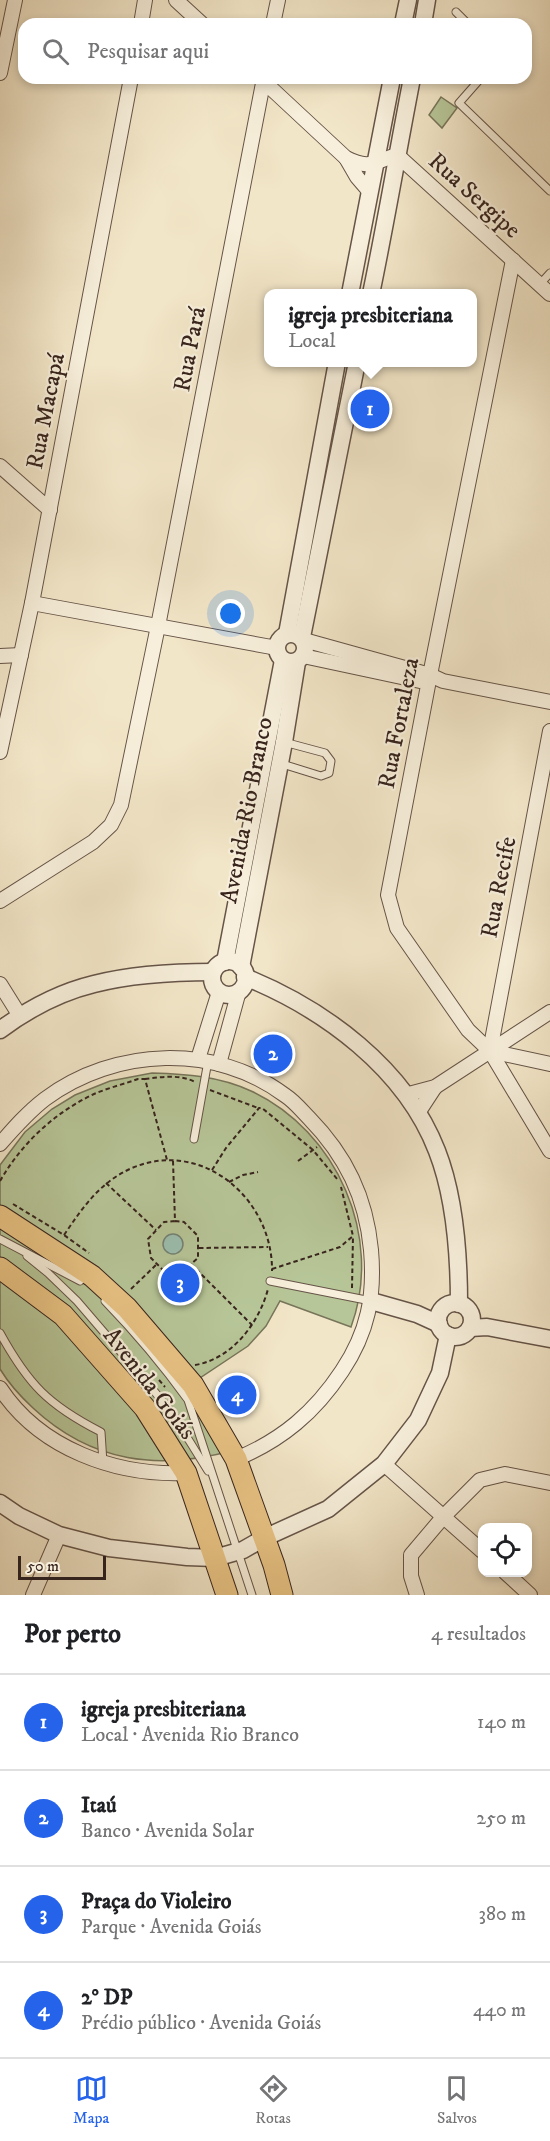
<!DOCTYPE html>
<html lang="pt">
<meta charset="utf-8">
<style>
:root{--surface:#fff;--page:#f2f2f2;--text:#202124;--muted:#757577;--line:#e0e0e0;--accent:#2563eb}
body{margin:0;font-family:"IM FELL DW Pica",serif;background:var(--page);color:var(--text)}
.controls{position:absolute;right:18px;bottom:18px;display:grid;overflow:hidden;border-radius:12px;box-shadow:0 3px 9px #0003}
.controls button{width:54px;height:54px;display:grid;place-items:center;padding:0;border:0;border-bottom:2px solid var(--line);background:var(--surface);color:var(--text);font:30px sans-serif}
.scale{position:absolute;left:18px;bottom:15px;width:88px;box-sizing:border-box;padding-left:6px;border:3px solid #37241d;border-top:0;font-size:16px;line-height:21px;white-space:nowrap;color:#37241d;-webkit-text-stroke:4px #f7efdb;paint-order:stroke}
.you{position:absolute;left:231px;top:614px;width:21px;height:21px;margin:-15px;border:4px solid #fff;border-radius:50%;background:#1a73e8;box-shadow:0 0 0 9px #1a73e833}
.badge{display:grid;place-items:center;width:39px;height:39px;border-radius:50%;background:var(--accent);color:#fff;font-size:20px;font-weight:700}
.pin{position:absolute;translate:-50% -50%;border:3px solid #fff;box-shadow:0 2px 6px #0006}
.popup{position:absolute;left:264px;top:289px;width:213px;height:78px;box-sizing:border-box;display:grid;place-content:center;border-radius:12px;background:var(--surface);filter:drop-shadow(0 2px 4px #0005);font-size:20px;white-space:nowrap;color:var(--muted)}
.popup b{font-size:22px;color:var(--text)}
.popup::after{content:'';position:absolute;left:50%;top:100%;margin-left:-12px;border:12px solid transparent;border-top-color:var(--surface)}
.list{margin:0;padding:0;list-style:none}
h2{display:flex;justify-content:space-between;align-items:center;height:78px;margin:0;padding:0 24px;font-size:26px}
h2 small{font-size:20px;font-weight:400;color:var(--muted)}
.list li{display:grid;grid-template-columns:39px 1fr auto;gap:18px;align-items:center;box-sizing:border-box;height:96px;padding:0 24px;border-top:2px solid var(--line)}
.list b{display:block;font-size:22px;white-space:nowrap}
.list p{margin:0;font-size:20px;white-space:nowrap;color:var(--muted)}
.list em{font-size:20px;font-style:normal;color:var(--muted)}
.icon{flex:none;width:33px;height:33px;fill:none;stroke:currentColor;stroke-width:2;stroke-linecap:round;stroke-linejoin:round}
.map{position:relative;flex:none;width:550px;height:1595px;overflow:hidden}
.search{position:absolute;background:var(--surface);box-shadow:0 3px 9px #0003;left:18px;right:18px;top:18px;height:66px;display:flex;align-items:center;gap:15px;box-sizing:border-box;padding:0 21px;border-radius:18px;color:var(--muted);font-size:22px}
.sheet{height:462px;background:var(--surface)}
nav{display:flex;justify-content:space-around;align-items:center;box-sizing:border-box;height:84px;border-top:2px solid var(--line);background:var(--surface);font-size:16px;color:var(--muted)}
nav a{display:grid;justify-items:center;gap:3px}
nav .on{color:var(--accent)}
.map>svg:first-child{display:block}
</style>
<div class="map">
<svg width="550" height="1595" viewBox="0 0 550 1595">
<rect width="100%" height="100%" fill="#f2e6c8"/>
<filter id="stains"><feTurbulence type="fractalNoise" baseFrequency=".00333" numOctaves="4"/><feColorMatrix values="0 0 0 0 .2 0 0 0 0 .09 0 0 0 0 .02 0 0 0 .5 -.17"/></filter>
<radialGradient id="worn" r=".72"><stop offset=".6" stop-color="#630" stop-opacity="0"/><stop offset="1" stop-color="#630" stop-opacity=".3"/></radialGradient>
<g fill="#b7c698" stroke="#77755a" stroke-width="1.5">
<polygon points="441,97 457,108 442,128 429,115"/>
<path d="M 152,1073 C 186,1074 219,1076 251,1091 C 337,1131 384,1237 351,1327 L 280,1301 L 266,1326 L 248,1346 L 197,1380 L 235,1450 C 159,1471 92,1463 33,1408 C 20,1396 9,1384 0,1369 L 0,1165 L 25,1132 L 52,1109 L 75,1095 L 110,1081 Z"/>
</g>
<circle fill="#9cc0b0" stroke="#748275" stroke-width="1.5" cx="173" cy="1244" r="10"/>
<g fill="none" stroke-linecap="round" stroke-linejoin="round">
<defs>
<g id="service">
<polyline points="456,12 468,24"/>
<polyline points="481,78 459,103 550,191"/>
<polyline points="540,284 550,273"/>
<polyline points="279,763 321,776 329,773 331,761 325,753 284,742"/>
<polyline points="194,1139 208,1061"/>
<polyline points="0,1239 80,1281"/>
<polyline points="27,1256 48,1273 77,1301 150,1386 172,1413 208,1471"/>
<polyline points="270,1281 371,1301"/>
<path d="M 105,1301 C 135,1332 163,1365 188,1400 L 252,1595"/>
<path d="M 0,1333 C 28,1384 48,1405 101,1432 L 103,1463"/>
</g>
<g id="minor">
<polyline points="176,0 202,24"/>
<polyline points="141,24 145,0"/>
<polyline points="273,24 278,0"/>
<polyline points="0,73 15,0"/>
<path d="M 260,78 L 346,158 C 370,170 373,162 397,155 L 550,294"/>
<polyline points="346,158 357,177 369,191"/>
<polyline points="513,260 430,675 388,895 397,928 468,1030 490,1051 550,1151"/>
<polyline points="0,466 50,510"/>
<polyline points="32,603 277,648"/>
<polyline points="304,640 430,675 443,681 550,702"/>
<polyline points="0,656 21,655"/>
<polyline points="303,656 420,681"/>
<polyline points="0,752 32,603 131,78"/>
<polyline points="0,901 93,842 111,825 121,805 158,626 264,78"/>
<polyline points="0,984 20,1016"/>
<polyline points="490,1051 550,731"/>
<polyline points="490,1051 550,1064"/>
<polyline points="198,1059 219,992"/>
<polyline points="219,1064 239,991"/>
<polyline points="405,1095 435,1087 550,1012"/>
<polyline points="418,1113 435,1087"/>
<path d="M 0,1144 C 14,1128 28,1112 45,1099 C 115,1047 216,1043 286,1096 C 295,1102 302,1111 309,1118 C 346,1156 366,1197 371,1250 C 375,1296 368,1332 342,1371 C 315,1412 282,1440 236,1459"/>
<path d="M 0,1388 C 40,1449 116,1476 186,1473"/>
<polyline points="384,1464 482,1551"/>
<polyline points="505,1572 530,1595"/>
<polyline points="33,1595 59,1535"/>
<polyline points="417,1595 411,1576 411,1555 444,1516 480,1480 505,1474 550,1483"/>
</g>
<g id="tertiary">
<polyline points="403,24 408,0"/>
<polyline points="423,24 427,0"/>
<polyline points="350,294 392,78"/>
<path d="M 371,294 C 386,222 398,150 412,78"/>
<circle cx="291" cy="648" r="14"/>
<polyline points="287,634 337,362"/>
<polyline points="302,637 357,362"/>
<circle cx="229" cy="978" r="17"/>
<polyline points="225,962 283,660"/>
<polyline points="241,967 284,742 297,662"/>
<path d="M 245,977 C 324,1009 405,1068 437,1151 C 455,1197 459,1254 459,1304"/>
<path d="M 0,1030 C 27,1010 61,992 94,984 C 133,974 174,972 213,972"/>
<polyline points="371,1301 417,1314 439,1324"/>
<circle cx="455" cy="1320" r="17"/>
<polyline points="470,1328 487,1327 550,1339"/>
<polyline points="0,1503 19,1516 59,1535 109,1548 187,1557 215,1558 243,1550 264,1538 328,1509 384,1464 418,1420 440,1373 448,1335"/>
</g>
<g id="primary">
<polyline points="0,1216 92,1276 127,1308 193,1385 236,1459 274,1565 282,1595"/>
<polyline points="0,1268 63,1315 145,1408 186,1473 227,1595"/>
</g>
</defs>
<use href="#service" stroke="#665448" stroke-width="9"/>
<use href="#minor" stroke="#665448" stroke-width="16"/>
<use href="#tertiary" stroke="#665448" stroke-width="19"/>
<use href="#primary" stroke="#37241d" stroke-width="23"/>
<g stroke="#37241d" stroke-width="2" stroke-dasharray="4.5 3" stroke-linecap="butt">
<path d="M 145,1079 C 161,1077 180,1074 195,1082"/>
<polyline points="210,1090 258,1108"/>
<polyline points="173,1161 175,1221"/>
<polyline points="298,1161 317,1147"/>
<polyline points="212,1170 226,1148 259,1108 262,1108 313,1150 338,1180"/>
<path d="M 0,1181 C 22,1143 54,1113 94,1094 C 108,1088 124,1084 138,1079 L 145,1079 L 167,1160"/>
<polyline points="229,1182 243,1175 258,1172"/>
<polyline points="106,1183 156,1230"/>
<polyline points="13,1204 64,1235 89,1253"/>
<polygon points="175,1221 184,1222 198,1236 198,1258 183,1271 165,1272 151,1258 148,1239 164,1222"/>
<path d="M 64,1235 C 83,1207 100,1182 132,1168 C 202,1138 273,1199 272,1271"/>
<polyline points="199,1248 268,1247"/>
<polyline points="191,1264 252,1325"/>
<polyline points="272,1269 340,1247 353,1236 341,1187"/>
<polyline points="352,1288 353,1236"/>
<polyline points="131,1289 157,1264"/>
<path d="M 195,1365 C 232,1359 259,1323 268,1289"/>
<polyline points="159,1380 165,1387"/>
</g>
<use href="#service" stroke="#f7efdb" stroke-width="7"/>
<use href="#minor" stroke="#f7efdb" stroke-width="14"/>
<use href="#tertiary" stroke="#f7efdb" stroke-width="16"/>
<use href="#primary" stroke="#e9c384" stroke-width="21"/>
</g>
<g text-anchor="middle" stroke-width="4.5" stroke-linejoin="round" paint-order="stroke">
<g font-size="24" fill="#37241d" stroke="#f7efdb">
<text transform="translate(475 195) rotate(42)" y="8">Rua Sergipe</text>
<text transform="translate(189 349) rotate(-79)" y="8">Rua Pará</text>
<text transform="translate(45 411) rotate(-79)" y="8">Rua Macapá</text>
<text transform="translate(398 723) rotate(-79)" y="8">Rua Fortaleza</text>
<text transform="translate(246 810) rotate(-79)" y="8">Avenida Rio Branco</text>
<text transform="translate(498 887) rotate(-79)" y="8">Rua Recife</text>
<text transform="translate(150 1383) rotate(52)" y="8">Avenida Goiás</text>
</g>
</g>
<rect width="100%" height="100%" filter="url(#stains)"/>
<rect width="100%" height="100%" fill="url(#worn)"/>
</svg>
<div class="controls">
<button><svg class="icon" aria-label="locate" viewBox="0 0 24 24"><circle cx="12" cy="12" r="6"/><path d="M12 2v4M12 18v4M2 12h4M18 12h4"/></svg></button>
</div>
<div class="scale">50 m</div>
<div class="you"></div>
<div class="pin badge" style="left:370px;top:409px">1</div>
<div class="popup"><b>igreja presbiteriana</b>Local</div>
<div class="pin badge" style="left:273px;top:1054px">2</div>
<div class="pin badge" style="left:180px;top:1283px">3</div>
<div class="pin badge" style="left:237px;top:1395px">4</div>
<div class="search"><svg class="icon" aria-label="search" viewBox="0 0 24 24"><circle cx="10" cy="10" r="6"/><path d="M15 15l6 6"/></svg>Pesquisar aqui</div>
</div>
<section class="sheet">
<h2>Por perto<small>4 resultados</small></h2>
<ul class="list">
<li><span class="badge">1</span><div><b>igreja presbiteriana</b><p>Local · Avenida Rio Branco</p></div><em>140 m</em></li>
<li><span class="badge">2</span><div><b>Itaú</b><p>Banco · Avenida Solar</p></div><em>250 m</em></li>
<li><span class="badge">3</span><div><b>Praça do Violeiro</b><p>Parque · Avenida Goiás</p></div><em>380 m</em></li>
<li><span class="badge">4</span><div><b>2° DP</b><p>Prédio público · Avenida Goiás</p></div><em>440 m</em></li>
</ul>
</section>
<nav>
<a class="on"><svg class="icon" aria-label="map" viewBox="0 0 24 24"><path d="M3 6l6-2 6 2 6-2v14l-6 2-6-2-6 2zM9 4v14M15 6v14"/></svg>Mapa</a>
<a><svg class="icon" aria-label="directions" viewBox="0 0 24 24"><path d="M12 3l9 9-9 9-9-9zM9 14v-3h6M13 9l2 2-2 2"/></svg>Rotas</a>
<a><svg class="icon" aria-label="saved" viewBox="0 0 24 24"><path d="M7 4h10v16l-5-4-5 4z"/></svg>Salvos</a>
</nav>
